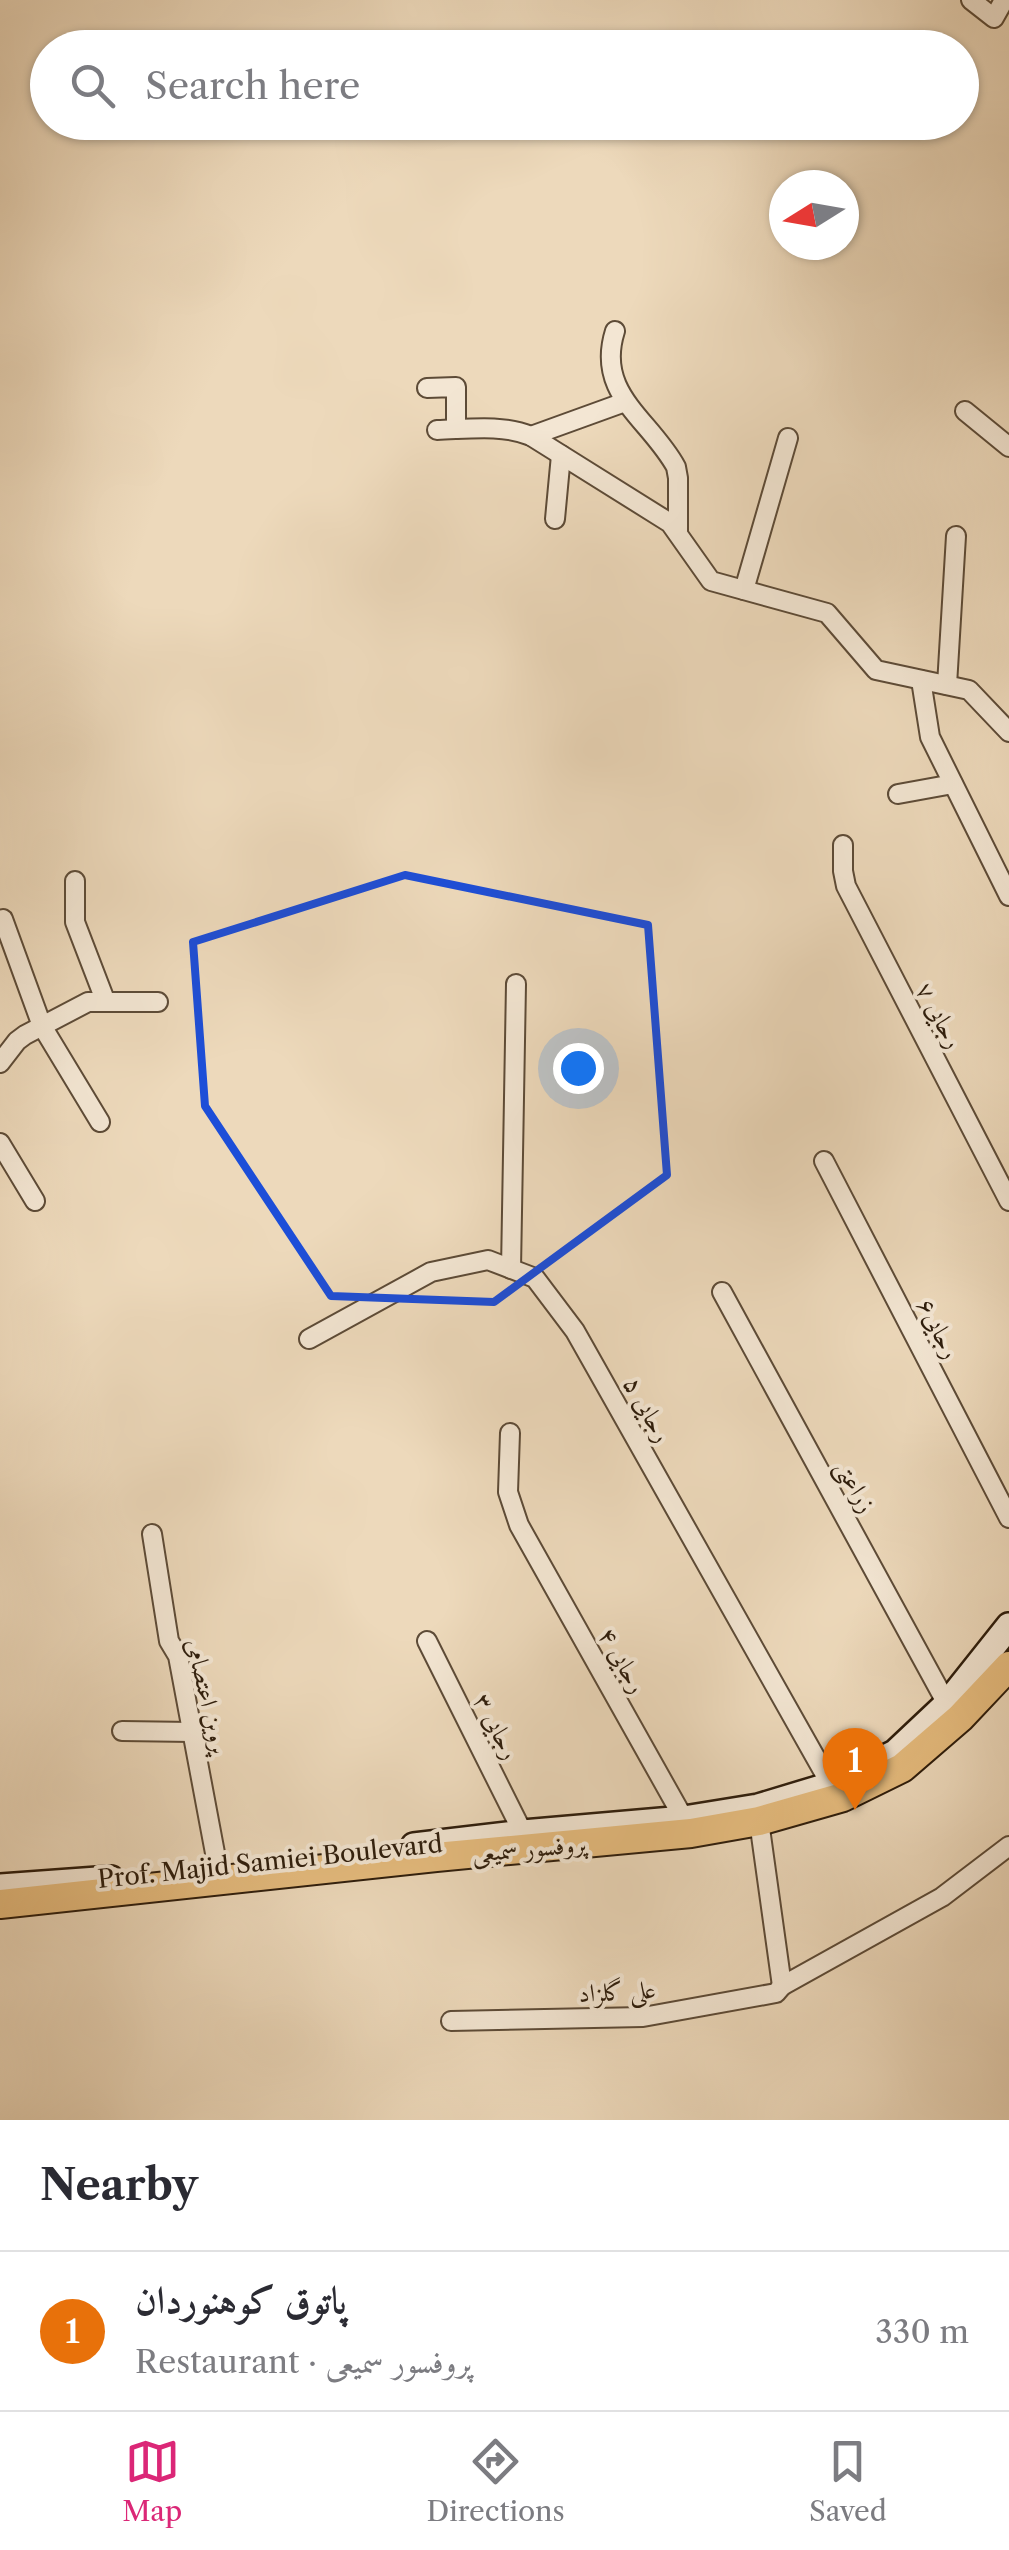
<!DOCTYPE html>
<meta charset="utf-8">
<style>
:root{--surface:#fff;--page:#f2f2f3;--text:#2b2b33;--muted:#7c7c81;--line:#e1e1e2;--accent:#db2777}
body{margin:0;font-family:"Libre Caslon Text",Amiri,serif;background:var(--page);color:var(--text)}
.compass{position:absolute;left:769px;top:170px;width:90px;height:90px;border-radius:50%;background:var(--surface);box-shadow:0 2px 8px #0004;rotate:259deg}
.you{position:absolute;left:578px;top:1068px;width:35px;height:35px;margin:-25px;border:8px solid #fff;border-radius:50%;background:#1a73e8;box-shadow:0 0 0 15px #1a73e833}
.badge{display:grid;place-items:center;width:65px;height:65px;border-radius:50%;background:var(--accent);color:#fff;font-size:32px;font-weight:700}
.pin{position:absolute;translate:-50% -82px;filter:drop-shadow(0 2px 5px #0008)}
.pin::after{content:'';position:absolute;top:52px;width:35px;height:30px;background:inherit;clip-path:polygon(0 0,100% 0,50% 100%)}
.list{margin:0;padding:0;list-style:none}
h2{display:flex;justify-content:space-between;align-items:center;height:130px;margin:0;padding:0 40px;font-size:42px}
h2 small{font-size:32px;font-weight:400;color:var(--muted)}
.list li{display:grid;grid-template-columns:65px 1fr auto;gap:30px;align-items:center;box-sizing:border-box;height:160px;padding:0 40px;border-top:2px solid var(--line)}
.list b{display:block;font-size:38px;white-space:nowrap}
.list p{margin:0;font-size:32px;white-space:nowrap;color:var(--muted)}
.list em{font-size:32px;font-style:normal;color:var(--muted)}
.icon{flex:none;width:55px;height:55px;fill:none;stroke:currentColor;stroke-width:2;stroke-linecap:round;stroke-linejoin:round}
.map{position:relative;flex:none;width:1009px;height:2120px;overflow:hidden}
.search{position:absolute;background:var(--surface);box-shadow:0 2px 8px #0004;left:30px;right:30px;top:30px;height:110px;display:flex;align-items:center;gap:25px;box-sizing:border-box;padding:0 35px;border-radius:55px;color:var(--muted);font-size:38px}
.sheet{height:290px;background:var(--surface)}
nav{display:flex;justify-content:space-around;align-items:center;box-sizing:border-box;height:140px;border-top:2px solid var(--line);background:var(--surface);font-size:28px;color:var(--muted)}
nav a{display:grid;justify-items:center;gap:5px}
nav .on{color:var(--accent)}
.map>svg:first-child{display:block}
</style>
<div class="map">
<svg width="1009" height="2120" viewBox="0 0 1009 2120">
<rect width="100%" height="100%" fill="#edd9bb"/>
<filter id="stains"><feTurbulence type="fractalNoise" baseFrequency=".002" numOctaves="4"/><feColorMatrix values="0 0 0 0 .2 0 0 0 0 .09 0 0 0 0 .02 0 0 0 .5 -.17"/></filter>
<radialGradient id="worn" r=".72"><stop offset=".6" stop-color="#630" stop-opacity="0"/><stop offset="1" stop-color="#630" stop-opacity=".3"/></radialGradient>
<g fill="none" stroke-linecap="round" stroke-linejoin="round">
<defs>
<g id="street">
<polyline points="971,0 994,18 1004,0"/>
<path d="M 615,331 C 595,394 650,419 676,467 L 678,478 L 678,533"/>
<polyline points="427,388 456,387 456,429"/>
<polyline points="965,411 1009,447"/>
<path d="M 437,430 C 469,429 501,424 531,436 L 670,523 L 711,581 L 827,613 L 876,670 L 969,690 L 1009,732"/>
<polyline points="531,436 625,402"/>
<polyline points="555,519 561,455"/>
<polyline points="744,590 788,438"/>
<polyline points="921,680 930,737 1009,896"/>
<polyline points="947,685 956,536"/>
<polyline points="898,794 953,784"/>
<polyline points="843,845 843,871 846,886 1009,1201"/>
<polyline points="75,881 75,922 105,1000"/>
<polyline points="0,920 3,919 42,1026 100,1122"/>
<polyline points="0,1063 17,1041 25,1035 88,1002 158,1002"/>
<polyline points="0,1143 35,1201"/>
<polyline points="824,1161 1009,1518"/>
<polyline points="511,1269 516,984"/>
<polyline points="722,1292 947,1704"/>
<polyline points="309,1339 431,1272 488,1260 535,1278 575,1331 831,1785"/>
<polyline points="510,1433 508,1492 519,1525 684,1819"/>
<polyline points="152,1534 169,1641 178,1656 218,1869"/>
<polyline points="427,1641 523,1833"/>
<polyline points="122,1731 192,1732"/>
<polyline points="759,1821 782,1986 942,1897 1009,1846"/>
<polyline points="451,2021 643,2017 776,1993 782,1986"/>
</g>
<g id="secondary">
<polyline points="414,1846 523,1833 684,1819 758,1807 831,1785 895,1753 947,1704 1009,1626"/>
<polyline points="0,1887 111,1879"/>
</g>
<polyline id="primary" points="0,1904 436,1857 691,1833 759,1821 843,1797 902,1768 960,1718 1009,1666"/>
</defs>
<use href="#street" stroke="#5d4b37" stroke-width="22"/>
<use href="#secondary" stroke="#2d1c0b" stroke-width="30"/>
<use href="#primary" stroke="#2d1c0b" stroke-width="32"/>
<use href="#street" stroke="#f3e6d3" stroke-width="18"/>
<use href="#secondary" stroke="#f3e6d3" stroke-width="25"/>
<use href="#primary" stroke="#e6bc7e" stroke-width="28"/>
</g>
<path fill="none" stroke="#1d4ed8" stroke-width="8" stroke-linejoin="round" d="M 405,875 L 648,925 L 667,1175 L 494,1302 L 331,1296 L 205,1106 L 193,942 Z"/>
<g text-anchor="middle" stroke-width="8" stroke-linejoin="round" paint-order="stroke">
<g font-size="25" fill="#2d1c0b" stroke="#f3e6d3">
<text transform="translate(940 1015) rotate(62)" y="9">رجایی ۷</text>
<text transform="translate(939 1328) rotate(63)" y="9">رجایی۶</text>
<text transform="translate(648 1409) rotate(61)" y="9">رجایی ۵</text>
<text transform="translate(856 1486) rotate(61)" y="9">زراعتی</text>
<text transform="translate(623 1660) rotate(61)" y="9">رجایی ۴</text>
<text transform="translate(208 1696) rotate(77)" y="9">پروین اعتصامی</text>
<text transform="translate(497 1726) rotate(63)" y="9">رجایی ۳</text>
<text transform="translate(529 1848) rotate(-5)" y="9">پروفسور سمیعی</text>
<text transform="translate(270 1861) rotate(-6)" y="9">Prof. Majid Samiei Boulevard</text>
<text transform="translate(617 1991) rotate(-3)" y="9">علی گلزاد</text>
</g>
</g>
<rect width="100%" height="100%" filter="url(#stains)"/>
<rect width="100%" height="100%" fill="url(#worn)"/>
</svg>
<svg class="compass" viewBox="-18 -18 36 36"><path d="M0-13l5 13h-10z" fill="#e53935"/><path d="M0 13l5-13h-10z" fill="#7c7c81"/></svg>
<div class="you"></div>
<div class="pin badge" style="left:855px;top:1810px;background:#e8710a">1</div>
<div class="search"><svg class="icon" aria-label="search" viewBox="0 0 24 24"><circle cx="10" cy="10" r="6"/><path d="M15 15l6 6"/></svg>Search here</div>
</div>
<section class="sheet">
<h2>Nearby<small></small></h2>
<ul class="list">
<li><span class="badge" style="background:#e8710a">1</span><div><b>پاتوق کوهنوردان</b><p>Restaurant · پروفسور سمیعی</p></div><em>330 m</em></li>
</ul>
</section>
<nav>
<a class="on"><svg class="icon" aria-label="map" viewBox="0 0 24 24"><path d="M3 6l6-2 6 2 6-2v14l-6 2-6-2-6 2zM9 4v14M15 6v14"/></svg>Map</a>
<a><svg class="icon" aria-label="directions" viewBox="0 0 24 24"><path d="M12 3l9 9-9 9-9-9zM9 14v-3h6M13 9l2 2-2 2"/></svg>Directions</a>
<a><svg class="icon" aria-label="saved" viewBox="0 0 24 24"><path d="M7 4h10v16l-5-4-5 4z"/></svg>Saved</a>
</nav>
